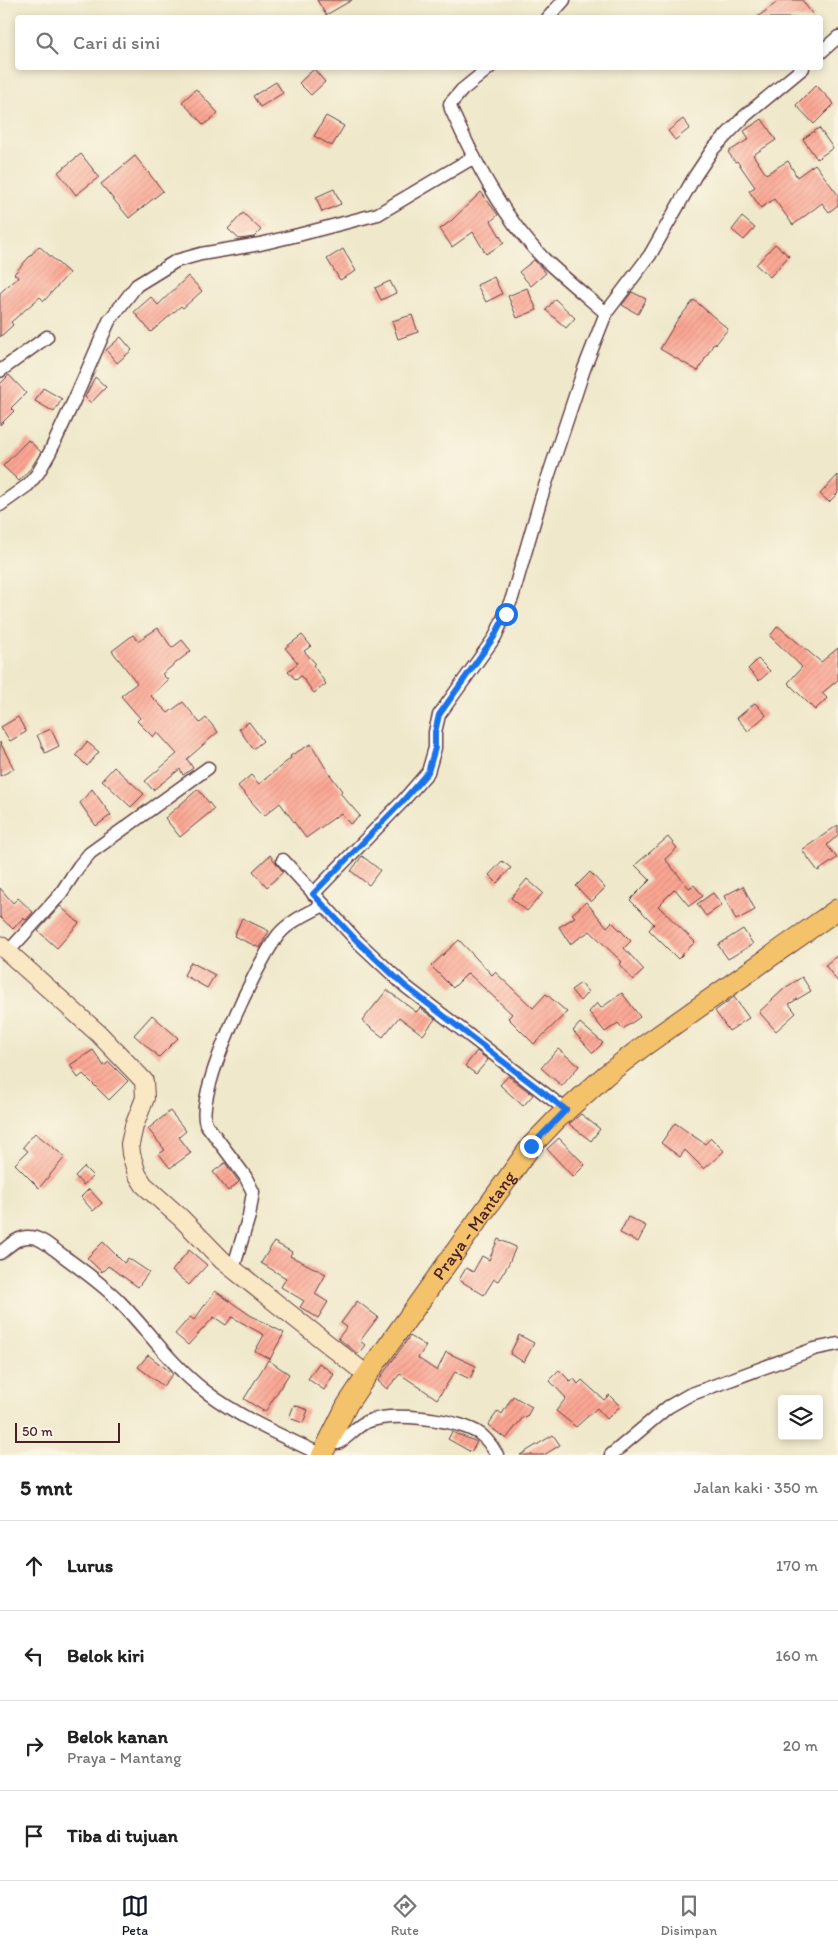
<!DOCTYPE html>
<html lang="id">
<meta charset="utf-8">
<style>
:root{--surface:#fff;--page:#f2f2f2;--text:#222;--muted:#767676;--line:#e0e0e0;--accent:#111827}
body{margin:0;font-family:Itim,sans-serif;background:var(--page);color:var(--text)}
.controls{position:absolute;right:15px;bottom:15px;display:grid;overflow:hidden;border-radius:5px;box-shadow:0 2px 8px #0003}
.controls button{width:45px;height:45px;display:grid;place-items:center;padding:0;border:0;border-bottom:1px solid var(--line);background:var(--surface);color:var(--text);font:25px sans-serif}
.scale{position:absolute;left:15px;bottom:12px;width:105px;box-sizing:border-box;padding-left:5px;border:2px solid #4a1f2b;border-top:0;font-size:14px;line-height:18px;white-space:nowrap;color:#4a1f2b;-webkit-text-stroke:4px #fcf5e5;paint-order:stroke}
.stop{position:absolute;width:15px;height:15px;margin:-11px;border:4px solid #1a73e8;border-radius:50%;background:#fff}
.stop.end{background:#1a73e8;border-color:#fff;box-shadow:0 1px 5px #0008}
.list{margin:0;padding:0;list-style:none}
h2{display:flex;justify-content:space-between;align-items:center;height:65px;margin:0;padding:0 20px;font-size:21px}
h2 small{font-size:16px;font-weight:400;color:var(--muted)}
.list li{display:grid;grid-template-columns:32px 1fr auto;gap:15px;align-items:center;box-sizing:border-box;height:90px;padding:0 20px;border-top:1px solid var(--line)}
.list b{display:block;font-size:19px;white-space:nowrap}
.list p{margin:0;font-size:16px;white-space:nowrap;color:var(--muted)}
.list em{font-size:16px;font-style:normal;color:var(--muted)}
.icon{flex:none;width:28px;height:28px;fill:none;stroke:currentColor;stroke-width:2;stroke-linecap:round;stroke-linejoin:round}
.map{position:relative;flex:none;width:838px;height:1455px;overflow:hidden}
.search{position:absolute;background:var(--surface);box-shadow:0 2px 8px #0003;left:15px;right:15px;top:15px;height:55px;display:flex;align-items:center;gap:12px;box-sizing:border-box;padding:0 18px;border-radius:5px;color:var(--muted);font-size:19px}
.sheet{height:425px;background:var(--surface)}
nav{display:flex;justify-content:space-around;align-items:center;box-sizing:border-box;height:70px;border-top:1px solid var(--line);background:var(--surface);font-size:14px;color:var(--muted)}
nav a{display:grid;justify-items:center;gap:2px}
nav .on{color:var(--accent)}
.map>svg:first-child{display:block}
</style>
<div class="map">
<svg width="838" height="1455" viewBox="0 0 838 1455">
<defs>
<pattern id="building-hatch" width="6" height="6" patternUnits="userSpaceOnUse" patternTransform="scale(1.25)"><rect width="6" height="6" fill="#fba693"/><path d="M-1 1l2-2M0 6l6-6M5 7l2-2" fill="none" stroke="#d98e7f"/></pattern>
</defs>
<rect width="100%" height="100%" fill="#fcf5e5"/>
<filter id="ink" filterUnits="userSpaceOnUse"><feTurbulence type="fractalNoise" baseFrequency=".02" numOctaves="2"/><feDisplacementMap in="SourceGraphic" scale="10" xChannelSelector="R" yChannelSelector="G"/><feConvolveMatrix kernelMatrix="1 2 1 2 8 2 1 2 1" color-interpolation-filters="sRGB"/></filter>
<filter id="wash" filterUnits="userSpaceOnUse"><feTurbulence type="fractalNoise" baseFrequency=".0096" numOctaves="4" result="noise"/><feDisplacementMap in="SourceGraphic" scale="20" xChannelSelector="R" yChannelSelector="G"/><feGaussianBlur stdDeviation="1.12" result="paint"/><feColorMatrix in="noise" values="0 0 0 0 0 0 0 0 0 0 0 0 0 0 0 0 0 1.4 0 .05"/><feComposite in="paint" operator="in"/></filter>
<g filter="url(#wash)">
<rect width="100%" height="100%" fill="#efe8ca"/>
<g id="blocks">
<g fill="url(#building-hatch)">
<polygon points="317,0 352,0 326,15"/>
<polygon points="780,0 802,0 815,18 756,18"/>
<polygon points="314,69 325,82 311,95 299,83"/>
<polygon points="276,82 283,93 260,107 253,96"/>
<polygon points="816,85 834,104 814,124 796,105"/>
<polygon points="196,89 218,113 204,125 182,102"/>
<polygon points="326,116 344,126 332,146 314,136"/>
<polygon points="683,119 690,128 675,140 668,131"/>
<polygon points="762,119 776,140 753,155 766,174 788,161 797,177 815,164 838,195 838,205 829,212 822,203 793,225 774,199 761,208 749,191 755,187 737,161 735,162 728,152 749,139 744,131"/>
<polygon points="819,128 833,148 817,159 803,139"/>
<polygon points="81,154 99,177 76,195 58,172"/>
<polygon points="135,156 163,191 129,218 101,184"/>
<polygon points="334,189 341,204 322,212 316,197"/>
<polygon points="481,192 498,215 491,221 504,243 486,254 473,232 452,247 440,229 451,221"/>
<polygon points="243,213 261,230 254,237 239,239 228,229"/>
<polygon points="742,217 755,228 744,240 732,230"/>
<polygon points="775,244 789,256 770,277 756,265"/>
<polygon points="39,246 69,273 44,301 40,297 11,322 13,325 0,337 0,293 18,277 14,274"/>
<polygon points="343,249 356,271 340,280 327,259"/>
<polygon points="534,260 546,273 531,286 519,272"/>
<polygon points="188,276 202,291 183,308 181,306 151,332 134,312 151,297 158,305"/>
<polygon points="494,277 502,294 486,302 477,285"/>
<polygon points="390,281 396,293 381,300 375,288"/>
<polygon points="527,288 537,310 517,318 508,296"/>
<polygon points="632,292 646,299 638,314 622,305"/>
<polygon points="555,299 575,318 566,328 546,310"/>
<polygon points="694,300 728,329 716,344 714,343 698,371 660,349 676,322"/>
<polygon points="412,315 418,332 398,339 392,321"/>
<polygon points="121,337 132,350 117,363 106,350"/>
<polygon points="9,375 26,393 11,408 14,411 0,425 0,384"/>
<polygon points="95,377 106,387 91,403 85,397"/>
<polygon points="43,388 62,399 54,412 35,401"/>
<polygon points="28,440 41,452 31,468 19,481 3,466"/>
<polygon points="838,475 838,493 829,502 820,494"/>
<polygon points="778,626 821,662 838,648 838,680 822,693 827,698 815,710 788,683 802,667 770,636"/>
<polygon points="158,628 172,648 182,640 191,651 162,674 168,680 151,696 168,713 183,702 200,723 206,718 218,732 187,759 193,768 183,775 180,769 153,790 145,781 177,754 157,732 153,737 137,721 140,718 121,696 137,683 112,651 133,635 138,641"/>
<polygon points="302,635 311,646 304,651 315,663 313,665 326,684 314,693 301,676 296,680 288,671 298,663 285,648"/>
<polygon points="758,659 770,671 759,681 748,669"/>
<polygon points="755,703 766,715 748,731 737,718"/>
<polygon points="18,717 26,732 10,741 1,727"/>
<polygon points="249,722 263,741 253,749 239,729"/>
<polygon points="51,729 59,746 45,753 37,735"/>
<polygon points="0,742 14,769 0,776"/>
<polygon points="87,742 99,752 87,766 76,755"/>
<polygon points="311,744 328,772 342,791 340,793 360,816 350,824 341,813 306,838 280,803 264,816 238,786 251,775 259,784 291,758 290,756"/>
<polygon points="114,767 144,794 131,807 102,780"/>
<polygon points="92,789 111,815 96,826 80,803"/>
<polygon points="198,789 214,809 180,837 165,818"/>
<polygon points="838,825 838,835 827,845 837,858 818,871 802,850"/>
<polygon points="668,837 677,848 665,859 689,888 694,885 703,896 689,906 675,889 658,906 695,942 678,959 649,930 654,924 630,900 650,880 635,865"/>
<polygon points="270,855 283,872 267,887 253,871"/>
<polygon points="362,856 380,870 369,885 351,871"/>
<polygon points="502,861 511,868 497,883 489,875"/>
<polygon points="590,872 605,888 591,902 576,886"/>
<polygon points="527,879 543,893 527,911 511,898"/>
<polygon points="743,886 755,910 736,920 724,896"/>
<polygon points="0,888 13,903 18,898 33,912 26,920 23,918 13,929 0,917"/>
<polygon points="713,893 722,905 706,916 697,904"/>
<polygon points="586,902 607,927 612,922 631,941 624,948 644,970 633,980 619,964 622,962 590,931 570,944 559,927 575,917 572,914"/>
<polygon points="60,906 79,923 57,948 38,931"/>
<polygon points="242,918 269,931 260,948 234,936"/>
<polygon points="743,929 753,944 728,959 718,945"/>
<polygon points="459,940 492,975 495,972 533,1008 546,994 567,1012 534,1044 508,1018 512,1014 468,973 453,988 431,966"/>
<polygon points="838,955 838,982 825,965"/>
<polygon points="191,962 215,975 207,988 184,975"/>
<polygon points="802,977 811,991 789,1004 796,1013 776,1031 759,1012 785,988"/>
<polygon points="581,983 588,992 580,1001 571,990"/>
<polygon points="387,990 416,1012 420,1008 435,1019 423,1035 399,1017 383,1037 362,1021"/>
<polygon points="622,993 640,1017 623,1029 618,1023 605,1032 589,1012 597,1003 601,1008"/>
<polygon points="734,997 749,1018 729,1031 715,1011"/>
<polygon points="152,1015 178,1038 159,1057 134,1035"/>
<polygon points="580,1023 603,1043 593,1053 573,1031"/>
<polygon points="558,1049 579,1066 562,1086 541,1068"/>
<polygon points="93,1050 104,1066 109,1062 128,1081 109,1100 83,1074 78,1078 70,1065"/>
<polygon points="477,1051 488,1060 476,1074 465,1066"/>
<polygon points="508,1076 533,1095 523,1106 500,1085"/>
<polygon points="170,1111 186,1131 179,1137 191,1153 170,1168 159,1154 165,1150 148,1129"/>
<polygon points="581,1114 600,1129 591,1141 569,1124"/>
<polygon points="675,1123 705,1144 711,1138 724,1151 704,1169 685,1150 680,1157 661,1143"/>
<polygon points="35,1133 65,1157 39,1188 15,1164 28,1151 23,1147"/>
<polygon points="559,1138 585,1165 573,1177 547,1149"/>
<polygon points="225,1163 239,1182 228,1191 213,1172"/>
<polygon points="84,1167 93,1176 83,1185 75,1176"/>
<polygon points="89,1189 102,1203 93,1211 81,1197"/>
<polygon points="628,1217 646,1226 638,1242 620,1233"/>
<polygon points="498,1239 516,1247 508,1265 498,1281 494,1279 484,1295 459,1280 466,1268 473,1272 482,1256 489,1260"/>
<polygon points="103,1242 124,1263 128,1258 149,1272 138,1287 108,1266 102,1272 87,1258"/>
<polygon points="274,1242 292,1252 290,1256 326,1274 315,1294 328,1302 318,1318 300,1307 304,1301 281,1287 286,1278 261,1263"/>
<polygon points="189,1250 207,1265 189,1285 172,1271"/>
<polygon points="215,1291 250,1315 284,1333 270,1359 255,1351 264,1335 232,1317 226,1325 214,1317 188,1345 175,1334 190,1317 194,1320"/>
<polygon points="357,1301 378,1317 360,1341 365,1345 358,1354 338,1338 347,1327 341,1323"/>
<polygon points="519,1335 534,1343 524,1362 510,1354"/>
<polygon points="410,1336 426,1346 418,1358 437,1371 446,1352 476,1366 470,1379 455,1372 437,1399 400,1374 387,1389 378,1381"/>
<polygon points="148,1355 173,1374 163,1386 138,1367"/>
<polygon points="268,1360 289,1374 265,1412 244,1399"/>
<polygon points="319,1363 334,1374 324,1390 308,1379"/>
<polygon points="559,1370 571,1382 574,1379 578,1384 582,1380 604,1400 609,1395 620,1406 607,1419 597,1408 576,1427 556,1411 566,1398 549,1380"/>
<polygon points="513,1396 532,1407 526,1418 524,1416 506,1439 488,1425 498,1411 502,1414"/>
<polygon points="294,1405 308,1410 303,1423 289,1418"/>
<polygon points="452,1432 477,1442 471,1452 448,1439"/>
<polygon points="553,1435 560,1445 544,1455 520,1455"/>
</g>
</g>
</g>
<g filter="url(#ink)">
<use href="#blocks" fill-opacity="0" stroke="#633d43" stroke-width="1"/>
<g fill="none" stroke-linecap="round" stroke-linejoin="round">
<defs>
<g id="street">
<polyline points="548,18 564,0"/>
<polyline points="820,53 838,37"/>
<path d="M 489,68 L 462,90 L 450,104 L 451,109 C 475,162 502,216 543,258 C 563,277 585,295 606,313"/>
<polyline points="0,371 47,337"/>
<polyline points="0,505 28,485 38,473 50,452 77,394 109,321 137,285 176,261 201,254 260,244 298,235 378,214 474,157"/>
<polyline points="283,860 357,941 405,986 566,1110"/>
<polyline points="313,894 402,802 428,772 435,748 435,732 439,715 495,637 512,598 541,498 584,369 606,313 650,255 695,176 713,149 745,116 803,68"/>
<polyline points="7,953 59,896 79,866 90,853 208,768"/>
<path d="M 0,1253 C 8,1247 18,1236 29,1237 C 41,1237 52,1248 62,1255 C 82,1270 104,1285 121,1303 C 149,1332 172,1366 205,1391 C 240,1418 282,1436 322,1455"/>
<path d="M 233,1269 L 249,1216 L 253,1192 L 245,1176 L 206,1124 C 194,1094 258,960 279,934 C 290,921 309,913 324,905"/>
<path d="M 328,1441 L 338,1443 C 349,1437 354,1428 366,1422 C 392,1411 452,1419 477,1432 C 486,1437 492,1446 497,1455"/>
<polyline points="611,1455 668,1407 689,1395 814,1349 838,1344"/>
</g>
<polyline id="secondary" points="0,945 99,1034 144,1081 145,1098 134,1126 130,1144 131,1154 137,1174 144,1185 181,1218 223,1261 367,1375"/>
<g id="primary">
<path id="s1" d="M 322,1455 L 347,1405 L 367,1375 L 531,1146 L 557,1119 L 606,1075 L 641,1048 L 838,909"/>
</g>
</defs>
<use href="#street" stroke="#633d43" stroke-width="15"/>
<use href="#secondary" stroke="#633d43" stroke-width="20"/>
<use href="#primary" stroke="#633d43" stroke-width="22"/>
<use href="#street" stroke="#fff" stroke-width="12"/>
<use href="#secondary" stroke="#fae7c3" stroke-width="18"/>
<use href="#primary" stroke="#f3c26a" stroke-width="20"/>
</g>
</g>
<g fill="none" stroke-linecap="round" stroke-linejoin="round" filter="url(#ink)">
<polyline stroke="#1a73e8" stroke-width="6" points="506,614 494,637 439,715 435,732 435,748 428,772 402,802 313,894 357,941 405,986 566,1110 531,1146"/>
</g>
<g text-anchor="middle" stroke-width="4.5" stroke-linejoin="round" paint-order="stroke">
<g font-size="18" fill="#4a1f2b" stroke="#fcf5e5">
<text dy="6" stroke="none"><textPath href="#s1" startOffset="276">Praya - Mantang</textPath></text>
</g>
</g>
</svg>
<div class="controls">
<button><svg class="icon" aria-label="layers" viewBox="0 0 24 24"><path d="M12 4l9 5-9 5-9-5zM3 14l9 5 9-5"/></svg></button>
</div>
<div class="scale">50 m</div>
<div class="stop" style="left:506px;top:614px"></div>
<div class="stop end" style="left:531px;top:1146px"></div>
<div class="search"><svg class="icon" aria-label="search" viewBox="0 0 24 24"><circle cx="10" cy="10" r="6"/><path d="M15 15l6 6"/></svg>Cari di sini</div>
</div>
<section class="sheet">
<h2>5 mnt<small>Jalan kaki · 350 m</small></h2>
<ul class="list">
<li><svg class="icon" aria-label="ahead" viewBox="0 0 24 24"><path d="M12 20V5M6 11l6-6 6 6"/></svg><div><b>Lurus</b></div><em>170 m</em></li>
<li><svg class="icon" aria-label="left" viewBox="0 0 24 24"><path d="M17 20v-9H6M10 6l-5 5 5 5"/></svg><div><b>Belok kiri</b></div><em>160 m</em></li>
<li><svg class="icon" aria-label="right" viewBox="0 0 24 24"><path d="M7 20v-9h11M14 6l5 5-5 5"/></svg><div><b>Belok kanan</b><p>Praya - Mantang</p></div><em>20 m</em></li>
<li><svg class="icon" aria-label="arrive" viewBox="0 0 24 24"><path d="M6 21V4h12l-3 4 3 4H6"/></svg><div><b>Tiba di tujuan</b></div></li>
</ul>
</section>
<nav>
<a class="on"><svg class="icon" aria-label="map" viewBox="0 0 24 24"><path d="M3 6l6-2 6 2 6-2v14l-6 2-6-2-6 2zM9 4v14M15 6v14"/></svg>Peta</a>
<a><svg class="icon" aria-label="directions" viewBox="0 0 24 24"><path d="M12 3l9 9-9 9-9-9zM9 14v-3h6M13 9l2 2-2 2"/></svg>Rute</a>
<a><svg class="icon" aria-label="saved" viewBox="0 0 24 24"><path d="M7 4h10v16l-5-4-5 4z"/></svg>Disimpan</a>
</nav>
